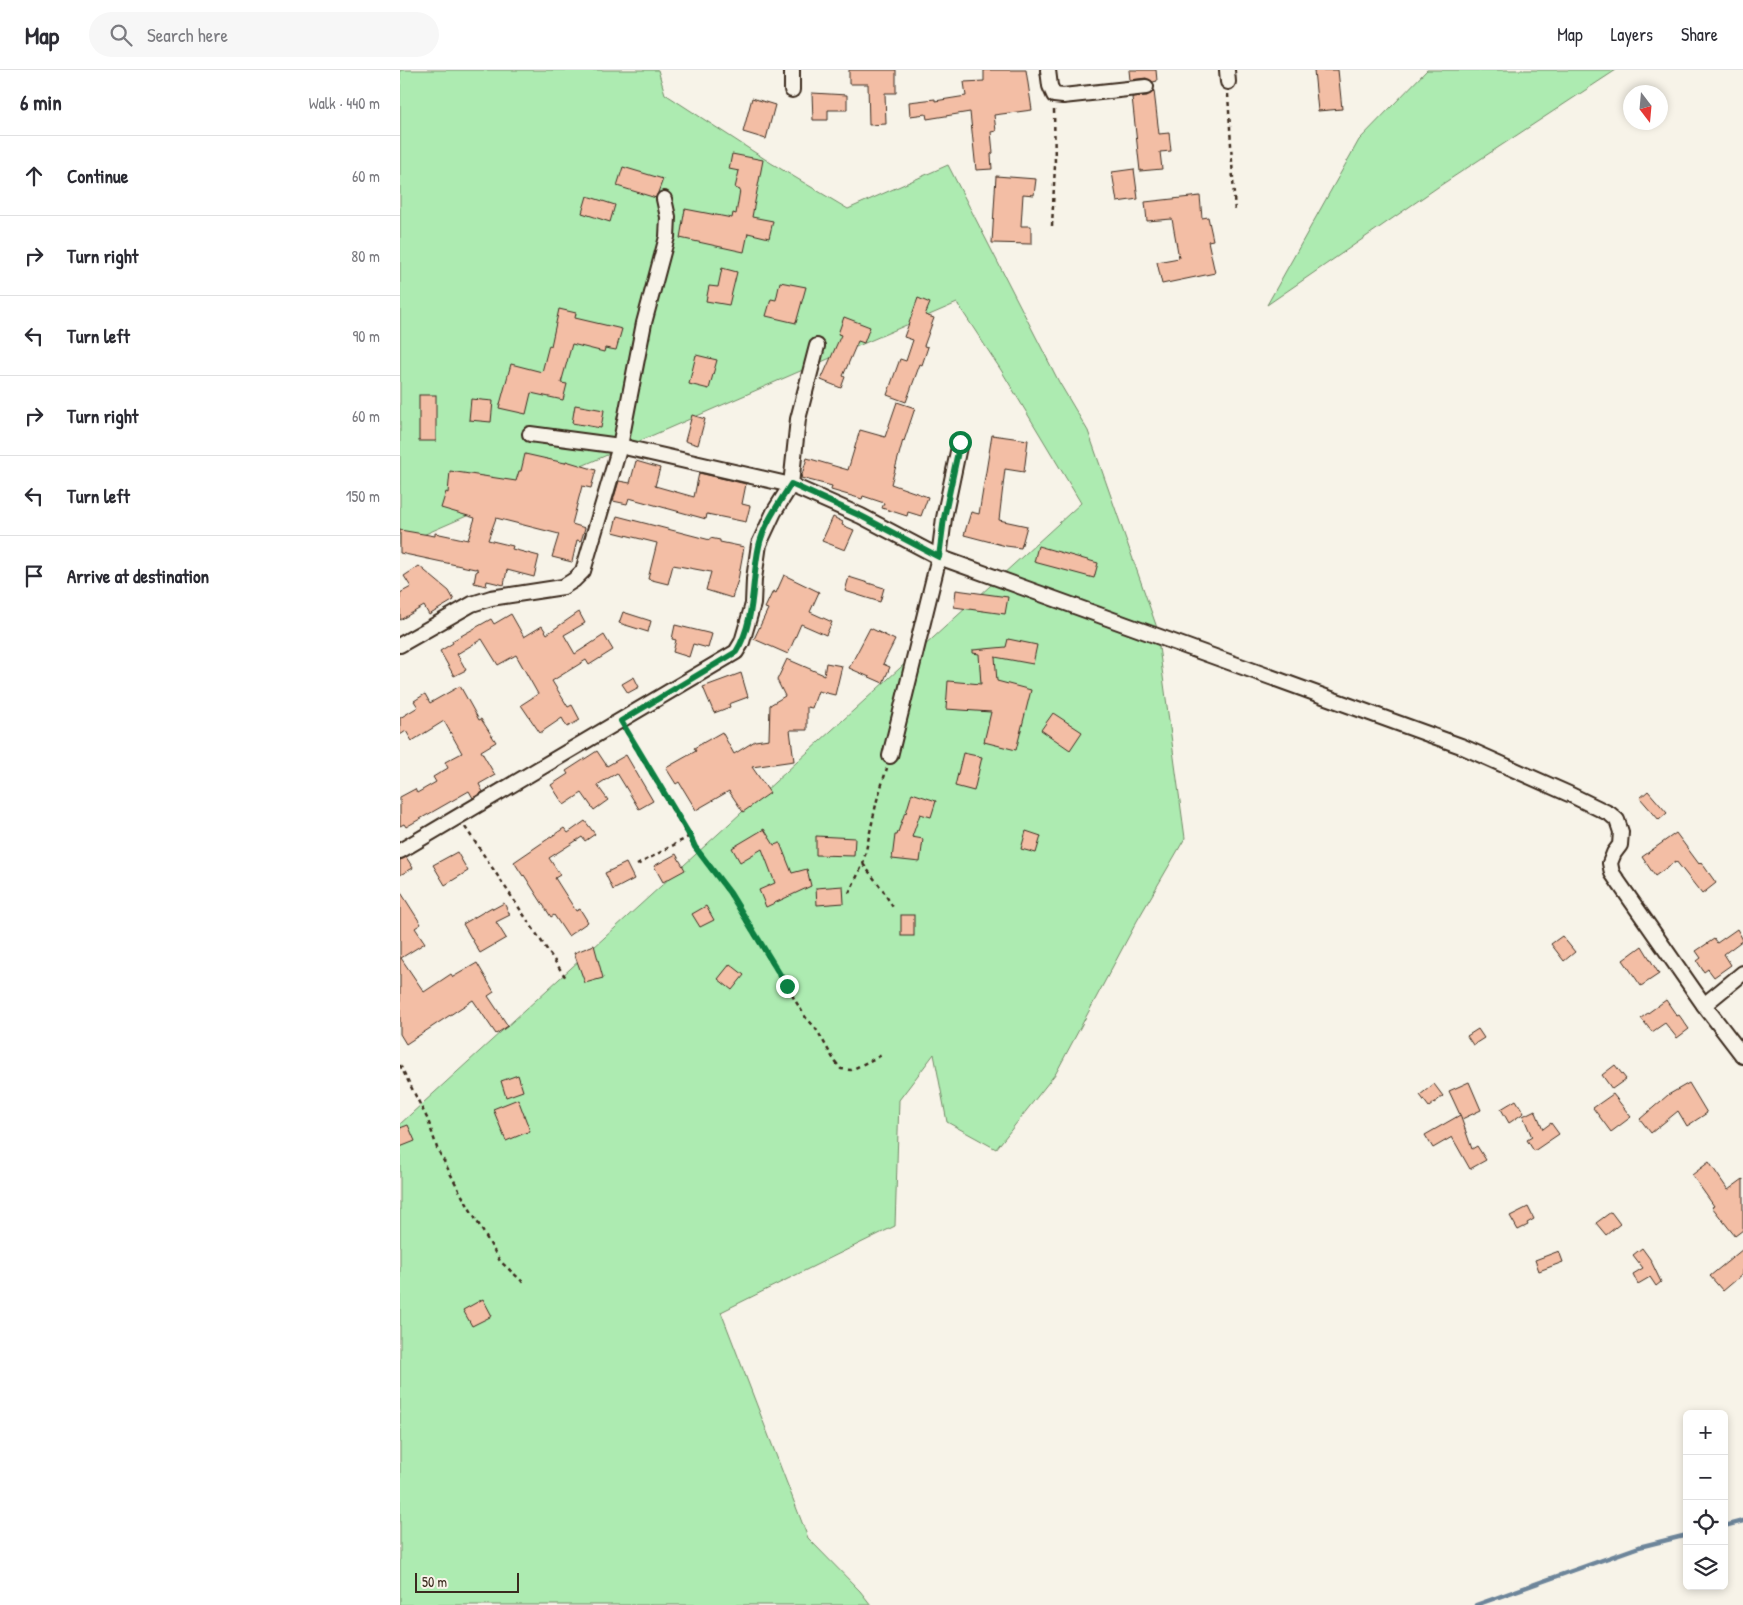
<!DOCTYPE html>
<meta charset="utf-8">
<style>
:root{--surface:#fff;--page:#f7f7f7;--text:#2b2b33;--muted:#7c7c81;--line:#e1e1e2}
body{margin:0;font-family:"Patrick Hand",sans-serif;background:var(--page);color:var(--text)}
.controls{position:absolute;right:15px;bottom:15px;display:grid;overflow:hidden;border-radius:8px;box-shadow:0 2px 8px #0003}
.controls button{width:45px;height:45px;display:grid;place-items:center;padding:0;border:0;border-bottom:1px solid var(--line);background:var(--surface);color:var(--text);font:25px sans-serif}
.compass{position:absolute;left:1223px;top:15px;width:45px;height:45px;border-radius:50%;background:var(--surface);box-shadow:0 2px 8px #0003;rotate:164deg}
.scale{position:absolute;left:15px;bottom:12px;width:104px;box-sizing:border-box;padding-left:5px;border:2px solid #3b2a1e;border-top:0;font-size:14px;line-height:18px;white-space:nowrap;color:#3b2a1e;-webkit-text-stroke:4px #f7f3e8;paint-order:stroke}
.stop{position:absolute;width:15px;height:15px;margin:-11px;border:4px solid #0b8043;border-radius:50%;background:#fff}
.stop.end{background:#0b8043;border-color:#fff;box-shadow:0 1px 5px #0008}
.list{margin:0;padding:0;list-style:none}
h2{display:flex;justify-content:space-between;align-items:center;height:65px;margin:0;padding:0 20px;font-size:21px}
h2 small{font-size:16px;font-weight:400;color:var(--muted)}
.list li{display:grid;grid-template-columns:32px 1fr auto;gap:15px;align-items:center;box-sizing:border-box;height:80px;padding:0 20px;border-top:1px solid var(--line)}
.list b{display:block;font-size:19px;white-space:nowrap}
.list em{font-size:16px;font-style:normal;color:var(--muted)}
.icon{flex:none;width:28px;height:28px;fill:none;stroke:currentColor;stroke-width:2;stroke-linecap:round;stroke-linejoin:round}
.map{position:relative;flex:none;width:1343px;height:1535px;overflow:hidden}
header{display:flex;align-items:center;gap:30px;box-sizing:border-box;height:70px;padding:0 25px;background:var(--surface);border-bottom:1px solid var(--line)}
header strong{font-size:24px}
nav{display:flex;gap:28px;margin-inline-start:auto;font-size:18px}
.search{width:350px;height:45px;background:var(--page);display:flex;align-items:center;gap:12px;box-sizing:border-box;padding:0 18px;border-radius:28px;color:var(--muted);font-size:19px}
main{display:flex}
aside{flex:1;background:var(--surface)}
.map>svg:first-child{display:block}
</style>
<header>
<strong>Map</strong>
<div class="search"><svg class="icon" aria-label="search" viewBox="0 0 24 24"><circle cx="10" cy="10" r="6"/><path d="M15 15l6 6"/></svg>Search here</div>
<nav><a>Map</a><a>Layers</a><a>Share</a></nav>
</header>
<main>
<aside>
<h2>6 min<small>Walk · 440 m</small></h2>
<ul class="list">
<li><svg class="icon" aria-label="ahead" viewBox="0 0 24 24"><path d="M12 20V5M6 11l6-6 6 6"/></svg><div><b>Continue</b></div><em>60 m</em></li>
<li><svg class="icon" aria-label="right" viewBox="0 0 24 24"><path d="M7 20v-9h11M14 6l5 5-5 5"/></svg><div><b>Turn right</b></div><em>80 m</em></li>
<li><svg class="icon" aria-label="left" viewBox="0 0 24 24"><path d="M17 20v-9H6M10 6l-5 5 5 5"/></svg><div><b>Turn left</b></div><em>90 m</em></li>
<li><svg class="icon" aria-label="right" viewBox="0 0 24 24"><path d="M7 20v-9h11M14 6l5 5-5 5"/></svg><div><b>Turn right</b></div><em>60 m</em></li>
<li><svg class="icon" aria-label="left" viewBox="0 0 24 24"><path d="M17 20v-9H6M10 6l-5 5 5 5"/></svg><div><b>Turn left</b></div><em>150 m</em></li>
<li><svg class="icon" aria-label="arrive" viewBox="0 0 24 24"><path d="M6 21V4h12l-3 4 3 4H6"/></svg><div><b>Arrive at destination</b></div></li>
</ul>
</aside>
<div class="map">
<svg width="1343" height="1535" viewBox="0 0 1343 1535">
<rect width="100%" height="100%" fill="#f7f3e8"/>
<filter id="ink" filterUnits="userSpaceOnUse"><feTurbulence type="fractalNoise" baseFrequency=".02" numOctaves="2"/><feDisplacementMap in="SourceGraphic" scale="10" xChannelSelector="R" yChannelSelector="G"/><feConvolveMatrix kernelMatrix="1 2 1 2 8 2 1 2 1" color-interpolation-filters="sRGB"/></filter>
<g filter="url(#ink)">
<g fill="#adebb1" stroke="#748a68">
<polygon points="0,0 258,0 265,24 371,93 448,139 548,95 659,312 688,361 756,555 785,768 737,851 656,1003 596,1079 547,1052 534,984 499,1030 495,1156 321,1242 408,1468 460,1521 471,1535 0,1535 0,1054 681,433 601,300 557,233 0,475"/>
<polygon points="1027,0 1216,0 1038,117 867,235 959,70"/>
</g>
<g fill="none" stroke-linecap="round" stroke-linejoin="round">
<g stroke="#6d859a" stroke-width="4.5">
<polyline points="1324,1456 1343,1451"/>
<polyline points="1076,1535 1239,1477 1287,1465"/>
</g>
</g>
<g fill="#f3bea5" stroke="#3b2a1e">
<polygon points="449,0 496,0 496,23 485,23 486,54 469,55 468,14 449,14"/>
<polygon points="584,0 626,0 632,40 594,45 596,61 591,62 593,83 591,84 592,99 576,100 570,42 527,49 526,44 510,46 509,32 535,29 535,31 566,26 564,12 584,11"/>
<polygon points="729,0 756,0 757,11 753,12 746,8 730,10"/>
<polygon points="914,0 938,0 942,39 918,41"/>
<polygon points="754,21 759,64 769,63 771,81 760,82 762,99 740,101 732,27 747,26"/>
<polygon points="412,23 447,25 447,40 428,40 428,50 413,50"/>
<polygon points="352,28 375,35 366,69 343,62"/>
<polygon points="332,84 363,90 352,147 373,151 369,168 348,163 344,182 280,168 285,139 332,148 333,143 336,144 340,120 335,118 339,101 329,99"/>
<polygon points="223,97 263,109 256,128 217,116"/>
<polygon points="734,99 738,129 717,132 712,102"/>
<polygon points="596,106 636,109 634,125 623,124 621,156 631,156 631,174 592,173"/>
<polygon points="187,126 215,135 210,152 182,143"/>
<polygon points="800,126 802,148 808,147 813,170 808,171 815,203 762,214 757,192 779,188 772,149 747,151 745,132"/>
<polygon points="322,198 337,202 329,235 306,231 309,216 318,217"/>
<polygon points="380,212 406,217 396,253 366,246 371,229 376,230"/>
<polygon points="518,228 530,233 525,245 534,248 524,276 528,277 522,295 520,294 506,332 487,325 500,289 506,291 513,270 504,267"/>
<polygon points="159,239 176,243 175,248 222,259 216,280 205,278 204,282 172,274 161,313 167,314 163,330 131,323 126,344 99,338 111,294 142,302 149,275 151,276"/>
<polygon points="444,247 470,257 464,273 458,271 443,306 445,307 441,318 421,310 441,265 438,264"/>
<polygon points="296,285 317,290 309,319 289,314"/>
<rect x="19" y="325" width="17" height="46"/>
<polygon points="71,329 93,331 91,352 69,350"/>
<polygon points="497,332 515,338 504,371 503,370 491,414 528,427 521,446 508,442 507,446 482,438 484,433 463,426 462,429 431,420 432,416 401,408 407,388 448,400 460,360 485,367"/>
<polygon points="175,335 204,340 201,358 172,353"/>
<polygon points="292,345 305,349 298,375 285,371"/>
<polygon points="592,365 628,370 624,402 605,399 599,450 627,456 621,478 606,476 564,465 571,442 579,444"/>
<polygon points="125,384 165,393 166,391 196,400 191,418 182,416 172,454 185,458 181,471 177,470 172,492 152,487 159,464 96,448 88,470 113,476 112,479 139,486 134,507 107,500 104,515 87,511 86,516 74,513 76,502 79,500 77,500 77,498 75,499 0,483 0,460 35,466 35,463 68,470 75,448 41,438 46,422 48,423 50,401 116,411 119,401 121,401"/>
<polygon points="236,391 260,398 255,416 294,427 299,403 346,414 342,434 350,436 346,452 307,444 306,449 229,428 227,434 213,431 219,411 230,413"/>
<polygon points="217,446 310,470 310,468 320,470 320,472 344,477 338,510 332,528 306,520 311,502 273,495 268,514 248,509 257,473 213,462"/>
<polygon points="433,447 443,452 442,455 454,460 445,480 422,471"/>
<polygon points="638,476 698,493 694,508 634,492"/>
<polygon points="19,496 49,521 54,530 29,545 24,536 0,550 0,523 11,517 4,506"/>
<polygon points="384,505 419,522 410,542 432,552 426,565 401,554 388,584 354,569 368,539 365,538 373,521 376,523"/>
<polygon points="449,507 484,518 480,532 445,521"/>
<polygon points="556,520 608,527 605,544 554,537"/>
<polygon points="179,542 185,553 164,565 175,584 204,565 213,580 189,595 186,590 152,611 168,637 172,635 180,650 167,657 162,648 140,663 121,635 138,624 116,585 98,595 82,569 57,584 66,600 54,606 40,581 53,573 52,571 91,549 94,554 111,544 124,567 142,556 147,564"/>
<polygon points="223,542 251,551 248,562 219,553"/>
<polygon points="275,555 312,564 308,578 293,574 289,587 273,582 276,570 272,569"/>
<polygon points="470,558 495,570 483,594 490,597 483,613 449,598"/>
<polygon points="608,569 637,575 633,594 595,587 597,611 631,620 616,680 584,672 591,642 546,639 548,611 581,614 579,584 573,583 573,580 606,577"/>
<polygon points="387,589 424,605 426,593 442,596 435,625 418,621 412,638 407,637 407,660 390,660 394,691 352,697 370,723 343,742 329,721 296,740 279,712 276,714 266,698 296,681 294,678 322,662 334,684 355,671 369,669 370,635 385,626 377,610"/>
<polygon points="341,603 348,627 329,634 330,637 314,643 303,617"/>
<polygon points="234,607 239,617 228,623 222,614"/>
<polygon points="60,616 79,650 81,649 96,672 81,681 95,705 79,714 83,722 73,728 69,721 6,757 4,754 0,756 0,727 15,719 17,723 36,712 33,707 48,698 45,692 62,683 44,651 12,671 6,661 0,665 0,648 18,637 14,631 25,624 30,633"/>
<polygon points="653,643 682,662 670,680 641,660"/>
<polygon points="197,681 207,696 226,685 253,731 239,739 217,703 197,715 208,730 194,740 182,723 164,735 151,715 168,704 166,701"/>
<polygon points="563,683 582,687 574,721 555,716"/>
<polygon points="1248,721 1267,743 1259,750 1240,728"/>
<polygon points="512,723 536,731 531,747 520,744 512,767 523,769 520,792 492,789 495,765 497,765 505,742 506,743"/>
<polygon points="185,751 195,764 185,771 182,767 149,788 160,805 155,808 176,841 180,839 188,852 168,866 154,845 151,847 124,805 123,806 114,792 164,758 168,763"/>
<polygon points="364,759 374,775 380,773 392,803 407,799 411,816 366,837 359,820 375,813 362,779 340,792 332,778"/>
<polygon points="626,761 641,766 636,783 621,779"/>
<polygon points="1276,763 1299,794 1301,792 1316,813 1302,824 1276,791 1255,806 1242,787"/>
<polygon points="416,766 455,768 454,786 416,785"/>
<polygon points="57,782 68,801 45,815 33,795"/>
<polygon points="276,784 285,800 263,812 254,796"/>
<polygon points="6,787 13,798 0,805 0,790"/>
<polygon points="226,793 234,809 213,820 205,803"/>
<polygon points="443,816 444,833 417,835 416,818"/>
<polygon points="0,821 21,854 15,858 25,873 1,888 24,922 51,904 53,907 77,893 94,922 88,926 108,956 96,964 73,930 6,974 0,964"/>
<polygon points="104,833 110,845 96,852 106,868 80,883 63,854 92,837 93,839"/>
<polygon points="306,836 314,850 300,857 292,844"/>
<rect x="501" y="845" width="13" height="21"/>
<polygon points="1337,859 1343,870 1324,884 1331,895 1314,907 1308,899 1304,902 1297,891 1301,888 1296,881 1314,869 1317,873"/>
<polygon points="1162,866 1175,882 1164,891 1151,874"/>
<polygon points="194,875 203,908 185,913 174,883"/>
<polygon points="1242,876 1259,904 1241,916 1223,890"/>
<polygon points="330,894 344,905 332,920 318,909"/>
<polygon points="1266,930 1277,946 1279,945 1289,959 1277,968 1265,953 1252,962 1241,948"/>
<polygon points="1078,959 1084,968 1073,975 1067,966"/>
<polygon points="1215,995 1226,1009 1212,1019 1202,1005"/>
<polygon points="118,1005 123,1021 106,1027 101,1011"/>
<polygon points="1069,1012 1081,1040 1062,1049 1049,1021"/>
<polygon points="1289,1013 1307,1043 1287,1056 1278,1041 1251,1063 1240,1049 1268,1025"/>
<polygon points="1034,1014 1043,1026 1029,1037 1020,1025"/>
<polygon points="1213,1024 1231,1047 1211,1062 1193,1038"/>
<polygon points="118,1029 130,1061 106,1071 93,1039"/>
<polygon points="1116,1030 1124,1043 1109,1053 1101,1039"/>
<polygon points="1135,1040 1143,1059 1151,1053 1159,1064 1134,1081 1127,1070 1132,1067 1123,1046"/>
<polygon points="1060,1045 1072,1079 1077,1076 1086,1090 1070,1099 1052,1067 1033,1078 1025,1065"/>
<polygon points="8,1055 15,1071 0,1077 0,1058"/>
<polygon points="1309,1092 1328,1120 1343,1109 1343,1160 1335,1166 1312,1137 1314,1136 1292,1105"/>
<polygon points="1128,1137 1134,1149 1127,1153 1128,1155 1118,1160 1110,1146"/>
<polygon points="1211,1142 1220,1154 1206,1165 1196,1153"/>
<polygon points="1242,1178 1250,1189 1261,1212 1256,1216 1250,1207 1238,1214 1233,1204 1243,1198 1233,1185"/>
<polygon points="1343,1179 1343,1204 1323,1221 1310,1206"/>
<polygon points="1159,1181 1163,1192 1139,1201 1135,1190"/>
<polygon points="83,1229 92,1246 72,1256 63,1240"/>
</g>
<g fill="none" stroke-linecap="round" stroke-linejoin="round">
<defs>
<g id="street">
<polyline points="648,0 650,16 654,25 663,26 746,17"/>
<polyline points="827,0 828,12"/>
<polyline points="392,20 392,0"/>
<polyline points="130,364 220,376 391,415 461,446 539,487 1061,676 1169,724 1210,744 1217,750 1221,762 1220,775 1214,783 1210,793 1212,803 1304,935"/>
<polyline points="0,575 72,534 91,528 163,517 174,510 183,501 220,376 244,253 267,167 268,147 264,129"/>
<polyline points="490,686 539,487 544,448 560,372"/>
<polyline points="0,781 336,582 342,572 353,534 354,509 359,474 374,442 391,415 398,349 417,276"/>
<polyline points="1343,903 1304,935 1343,986"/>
</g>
</defs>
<use href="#street" stroke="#3b2a1e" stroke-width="18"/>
<g stroke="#3b2a1e" stroke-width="2.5" stroke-dasharray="4 4" stroke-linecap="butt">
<polyline points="828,24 835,143"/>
<polyline points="652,156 655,95 654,39"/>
<path d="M 226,661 L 295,777 L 329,823 L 406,948 C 422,962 427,983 441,999 L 451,1000 L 482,985"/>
<polyline points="65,757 166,908"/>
<polyline points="463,794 482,819 494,839"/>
<polyline points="237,795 290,766"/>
<polyline points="449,823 463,794 477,730 487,698"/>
<polyline points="0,995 28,1050 37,1078 60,1122 100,1191 125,1214"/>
</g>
<use href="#street" stroke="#f7f3e8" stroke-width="14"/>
</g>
</g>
<g fill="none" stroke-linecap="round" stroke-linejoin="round" filter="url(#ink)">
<path stroke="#0b8043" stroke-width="6" d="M 387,916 L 330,823 L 295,777 L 290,766 L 221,651 L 336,582 C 356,550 351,512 359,476 C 364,454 379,433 391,414 L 461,446 L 539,487 L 544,448 L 560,372"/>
</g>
</svg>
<div class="controls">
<button>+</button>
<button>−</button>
<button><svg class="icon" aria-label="locate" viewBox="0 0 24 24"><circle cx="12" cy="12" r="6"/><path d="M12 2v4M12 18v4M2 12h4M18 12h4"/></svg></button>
<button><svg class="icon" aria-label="layers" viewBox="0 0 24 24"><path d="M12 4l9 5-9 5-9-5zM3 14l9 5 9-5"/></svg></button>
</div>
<svg class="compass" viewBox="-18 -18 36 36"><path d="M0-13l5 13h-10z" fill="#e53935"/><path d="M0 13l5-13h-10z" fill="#7c7c81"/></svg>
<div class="scale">50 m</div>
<div class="stop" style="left:560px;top:372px"></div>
<div class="stop end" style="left:387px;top:916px"></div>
</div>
</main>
